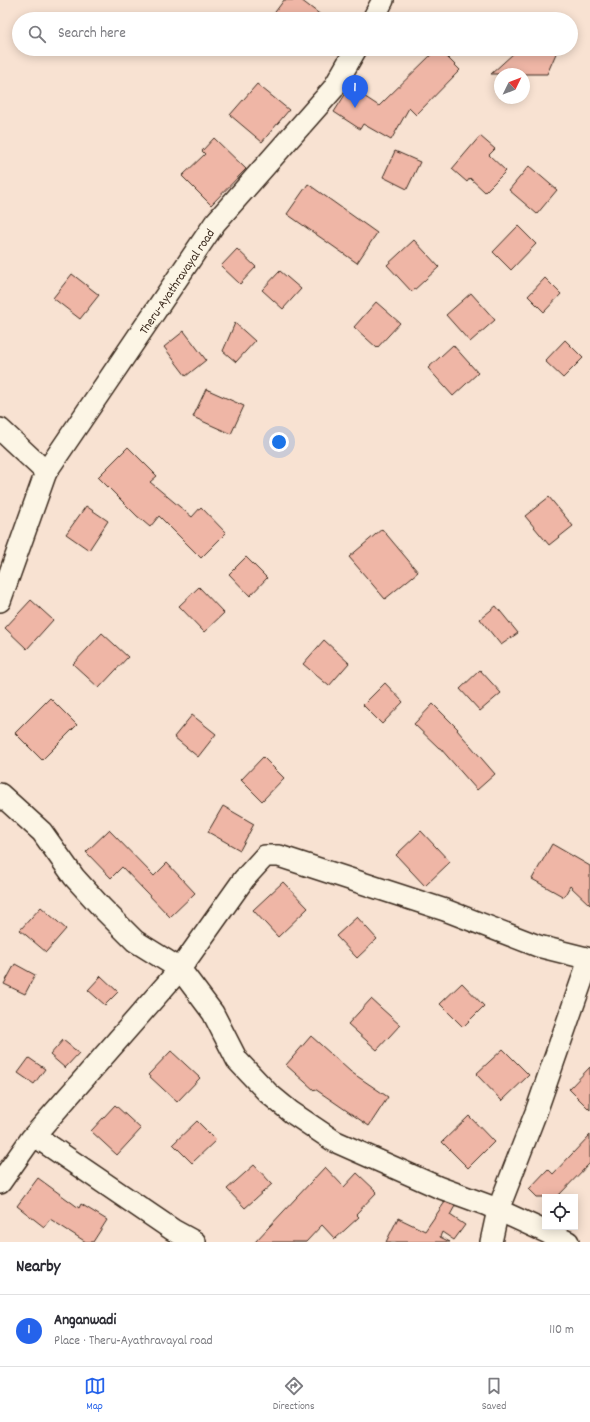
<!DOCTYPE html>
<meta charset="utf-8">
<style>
:root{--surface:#fff;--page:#f7f7f7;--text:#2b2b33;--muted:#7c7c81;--line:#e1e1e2;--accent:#2563eb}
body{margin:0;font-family:Dekko,sans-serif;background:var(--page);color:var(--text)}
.controls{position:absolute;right:12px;bottom:12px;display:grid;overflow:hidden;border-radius:0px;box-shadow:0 2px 10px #0003}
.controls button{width:36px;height:36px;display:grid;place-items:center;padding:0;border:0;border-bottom:1px solid var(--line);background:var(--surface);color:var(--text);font:20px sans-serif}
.compass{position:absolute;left:494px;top:68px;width:36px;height:36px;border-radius:50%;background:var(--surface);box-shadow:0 2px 10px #0003;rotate:47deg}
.you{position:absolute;left:279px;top:442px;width:14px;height:14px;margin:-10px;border:3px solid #fff;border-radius:50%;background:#1a73e8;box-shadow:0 0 0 6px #1a73e833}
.badge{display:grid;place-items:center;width:26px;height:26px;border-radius:50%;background:var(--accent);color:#fff;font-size:13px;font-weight:700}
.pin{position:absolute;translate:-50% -33px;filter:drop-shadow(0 1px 2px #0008)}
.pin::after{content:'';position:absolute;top:21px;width:14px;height:12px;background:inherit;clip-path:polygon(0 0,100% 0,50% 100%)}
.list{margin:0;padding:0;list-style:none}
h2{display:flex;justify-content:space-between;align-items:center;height:52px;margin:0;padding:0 16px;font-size:17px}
h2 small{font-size:13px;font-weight:400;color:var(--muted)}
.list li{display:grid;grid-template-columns:26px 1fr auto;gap:12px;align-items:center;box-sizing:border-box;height:72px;padding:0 16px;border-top:1px solid var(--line)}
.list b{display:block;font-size:15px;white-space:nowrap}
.list p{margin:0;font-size:13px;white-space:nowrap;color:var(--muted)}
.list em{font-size:13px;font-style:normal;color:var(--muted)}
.icon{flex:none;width:22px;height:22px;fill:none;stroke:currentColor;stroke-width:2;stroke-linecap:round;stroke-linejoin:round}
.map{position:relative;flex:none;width:590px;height:1242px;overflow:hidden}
.search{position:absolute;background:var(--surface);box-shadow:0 2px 10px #0003;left:12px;right:12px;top:12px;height:44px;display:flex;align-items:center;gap:10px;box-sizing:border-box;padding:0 14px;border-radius:22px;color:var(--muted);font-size:15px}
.sheet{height:124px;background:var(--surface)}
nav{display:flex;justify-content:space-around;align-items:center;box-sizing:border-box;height:56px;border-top:1px solid var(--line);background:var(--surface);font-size:11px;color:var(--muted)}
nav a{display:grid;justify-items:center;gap:2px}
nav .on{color:var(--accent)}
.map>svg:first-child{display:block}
</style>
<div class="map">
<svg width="590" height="1242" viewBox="0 0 590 1242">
<rect width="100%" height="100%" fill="#f8e2d2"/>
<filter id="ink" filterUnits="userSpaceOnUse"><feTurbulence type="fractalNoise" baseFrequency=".025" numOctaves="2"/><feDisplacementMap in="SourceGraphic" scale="8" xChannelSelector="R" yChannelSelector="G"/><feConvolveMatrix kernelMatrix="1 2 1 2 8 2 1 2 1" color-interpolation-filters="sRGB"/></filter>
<g filter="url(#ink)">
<g fill="#efb6a6" stroke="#3b2a1e">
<polygon points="284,0 301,0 326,19 270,19"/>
<polygon points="437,49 439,49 460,70 416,115 409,108 391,140 363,124 360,129 334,112 350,87 379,106"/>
<polygon points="516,49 558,49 547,74 491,74 514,53"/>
<polygon points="257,84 289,110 262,142 230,115"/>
<polygon points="480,136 495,149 489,155 506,171 485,192 470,178 467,182 452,169"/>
<polygon points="214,138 246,169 211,205 182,176 205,154 202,151"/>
<polygon points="395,151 420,162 407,189 383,177"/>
<polygon points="529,166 557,190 537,214 509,190"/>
<polygon points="308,184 377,233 357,263 287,214"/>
<polygon points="518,226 536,244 511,270 493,252"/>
<polygon points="414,240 439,267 412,292 387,265"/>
<polygon points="237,249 256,267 240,284 221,266"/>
<polygon points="280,271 301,289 283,309 262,290"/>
<polygon points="72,274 99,295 80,319 53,298"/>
<polygon points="545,278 561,294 544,312 528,296"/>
<polygon points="471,293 495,320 470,342 446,315"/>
<polygon points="376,302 400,323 377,348 354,327"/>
<polygon points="235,323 255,341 236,362 223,351"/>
<polygon points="184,331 206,360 186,376 164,347"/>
<polygon points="565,340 583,358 563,378 545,361"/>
<polygon points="453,345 478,373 453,396 428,368"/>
<polygon points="206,389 244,406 231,434 193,417"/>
<polygon points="128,447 157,476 150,482 192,517 201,507 226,533 201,558 159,516 150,527 137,516 98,477"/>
<polygon points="549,497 573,526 549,545 525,516"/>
<polygon points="86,506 108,521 89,550 66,534"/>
<polygon points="382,529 418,572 385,599 349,557"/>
<polygon points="246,557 267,578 250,596 229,574"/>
<polygon points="199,587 224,613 204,632 179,606"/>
<polygon points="31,600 53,620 27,649 5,628"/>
<polygon points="496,606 518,633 501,645 480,619"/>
<polygon points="102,633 128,657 99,688 73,664"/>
<polygon points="324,640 349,663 329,686 303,664"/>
<polygon points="480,670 501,693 480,711 460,689"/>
<polygon points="385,683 403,702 382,724 363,705"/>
<polygon points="50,698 77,725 42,760 15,733"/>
<polygon points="433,704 458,729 457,730 495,774 477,790 440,748 439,748 414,724"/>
<polygon points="192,715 216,734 198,757 174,737"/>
<polygon points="263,757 284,778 262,801 241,780"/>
<polygon points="223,806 254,824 240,850 208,832"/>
<polygon points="109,830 154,876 167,863 195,893 170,917 122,867 111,878 86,852"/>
<polygon points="421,831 450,862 425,886 396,855"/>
<polygon points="552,844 590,866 590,905 570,886 564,897 532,879"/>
<polygon points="283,882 308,908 278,937 253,910"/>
<polygon points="41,907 66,929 46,952 20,930"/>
<polygon points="357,917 377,939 357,958 336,936"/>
<polygon points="15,964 35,975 25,994 4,984"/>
<polygon points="101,976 118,992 105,1005 88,990"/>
<polygon points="462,983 484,1006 463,1027 440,1004"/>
<polygon points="371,999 400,1025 377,1050 348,1024"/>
<polygon points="311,1036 351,1072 388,1097 369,1126 315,1089 314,1090 286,1065"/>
<polygon points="63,1040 79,1053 65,1068 50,1055"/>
<polygon points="503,1049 529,1075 502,1101 476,1074"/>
<polygon points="171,1051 200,1078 177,1102 148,1075"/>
<polygon points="29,1058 45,1069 34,1084 18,1073"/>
<polygon points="590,1067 590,1110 569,1089"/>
<polygon points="115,1105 141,1129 117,1155 91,1131"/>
<polygon points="469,1116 494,1142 468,1168 442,1142"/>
<polygon points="197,1121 216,1140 192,1163 173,1144"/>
<polygon points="590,1135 590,1163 557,1197 537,1197 529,1189 548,1169 553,1174"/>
<polygon points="254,1165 272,1184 245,1208 227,1189"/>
<polygon points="325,1167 344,1187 357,1173 377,1192 356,1214 359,1217 335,1239 322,1225 306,1242 255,1242"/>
<polygon points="38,1178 79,1208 81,1204 107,1220 93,1242 86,1242 50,1219 44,1227 17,1206"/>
<polygon points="445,1202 455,1206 450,1215 465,1225 454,1240 442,1232 440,1237 450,1242 386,1242 398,1218 425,1231"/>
</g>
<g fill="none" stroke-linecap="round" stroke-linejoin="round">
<defs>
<g id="minor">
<polyline points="373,19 383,0"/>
<polyline points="0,429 46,472 215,223 333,89 356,49"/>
<polyline points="0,601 46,472"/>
<polyline points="0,794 42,832 74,877 102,908 135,941 180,969 213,1013 237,1060 268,1093 291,1112 334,1141 438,1187 487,1205 568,1242"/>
<polyline points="35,1136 173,1230 195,1242"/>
<polyline points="0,1183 31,1139 180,969 244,879 265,856 279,856 445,910 538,946 590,959"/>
<polyline points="491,1242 498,1210 536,1112 589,960"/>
</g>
</defs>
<use href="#minor" stroke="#3b2a1e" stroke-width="24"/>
<use href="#minor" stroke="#fcf5e5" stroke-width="21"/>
</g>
</g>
<g text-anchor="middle" stroke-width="3.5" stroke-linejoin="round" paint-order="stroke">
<g font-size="13" fill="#3b2a1e" stroke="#fcf5e5">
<text transform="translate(176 281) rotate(-56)" y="5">Theru-Ayathravayal road</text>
</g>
</g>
</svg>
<div class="controls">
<button><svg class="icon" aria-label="locate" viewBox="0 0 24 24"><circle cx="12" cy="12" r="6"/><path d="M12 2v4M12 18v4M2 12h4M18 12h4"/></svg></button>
</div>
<svg class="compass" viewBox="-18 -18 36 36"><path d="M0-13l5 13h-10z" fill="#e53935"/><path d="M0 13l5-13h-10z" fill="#7c7c81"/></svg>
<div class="you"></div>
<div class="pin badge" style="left:355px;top:108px">1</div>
<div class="search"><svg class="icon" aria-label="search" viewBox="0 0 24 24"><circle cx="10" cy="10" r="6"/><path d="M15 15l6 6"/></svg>Search here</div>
</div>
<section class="sheet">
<h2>Nearby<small></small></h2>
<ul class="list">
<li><span class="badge">1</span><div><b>Anganwadi</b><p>Place · Theru-Ayathravayal road</p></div><em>110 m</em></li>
</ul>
</section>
<nav>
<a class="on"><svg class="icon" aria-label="map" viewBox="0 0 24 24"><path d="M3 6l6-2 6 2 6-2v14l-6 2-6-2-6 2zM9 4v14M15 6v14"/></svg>Map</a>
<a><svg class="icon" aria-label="directions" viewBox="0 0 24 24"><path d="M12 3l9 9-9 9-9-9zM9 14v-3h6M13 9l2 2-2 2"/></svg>Directions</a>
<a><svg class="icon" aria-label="saved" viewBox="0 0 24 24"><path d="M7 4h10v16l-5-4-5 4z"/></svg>Saved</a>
</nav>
